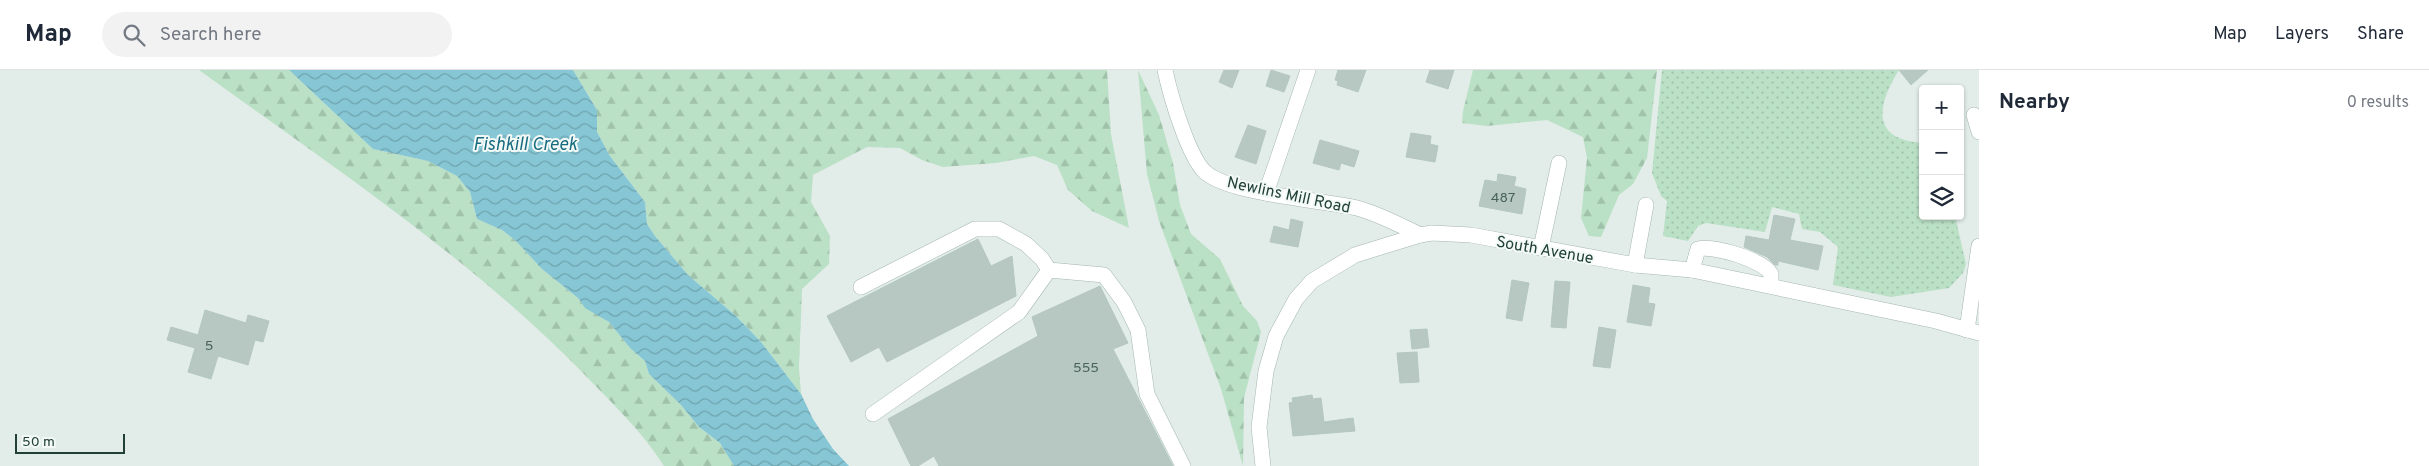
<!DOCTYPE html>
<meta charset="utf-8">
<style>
:root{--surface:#fff;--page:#f2f2f3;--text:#1f2937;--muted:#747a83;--line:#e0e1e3}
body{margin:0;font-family:Overpass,sans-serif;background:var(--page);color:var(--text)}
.controls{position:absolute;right:15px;top:15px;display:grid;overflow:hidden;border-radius:5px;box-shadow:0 1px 4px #0004}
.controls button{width:45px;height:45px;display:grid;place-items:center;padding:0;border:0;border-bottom:1px solid var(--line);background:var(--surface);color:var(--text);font:25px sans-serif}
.scale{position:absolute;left:15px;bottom:12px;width:110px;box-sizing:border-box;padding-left:5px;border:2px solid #214038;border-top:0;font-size:14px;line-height:18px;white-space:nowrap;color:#214038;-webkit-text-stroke:4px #f3f9f6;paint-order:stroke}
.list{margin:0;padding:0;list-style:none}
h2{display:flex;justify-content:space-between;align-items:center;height:65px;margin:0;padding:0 20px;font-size:21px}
h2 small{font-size:16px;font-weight:400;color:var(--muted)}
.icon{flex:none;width:28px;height:28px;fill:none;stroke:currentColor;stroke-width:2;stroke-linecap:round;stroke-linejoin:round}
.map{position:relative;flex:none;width:1979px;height:396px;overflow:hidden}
header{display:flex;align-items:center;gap:30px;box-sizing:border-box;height:70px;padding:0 25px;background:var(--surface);border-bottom:1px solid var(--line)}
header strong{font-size:24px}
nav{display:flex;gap:28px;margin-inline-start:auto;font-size:18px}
.search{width:350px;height:45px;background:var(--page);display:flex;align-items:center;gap:12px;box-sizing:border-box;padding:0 18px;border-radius:28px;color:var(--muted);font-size:19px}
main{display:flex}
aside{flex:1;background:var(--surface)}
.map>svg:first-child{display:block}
</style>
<header>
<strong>Map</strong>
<div class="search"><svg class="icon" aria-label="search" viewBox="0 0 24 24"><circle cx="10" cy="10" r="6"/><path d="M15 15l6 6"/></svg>Search here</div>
<nav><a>Map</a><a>Layers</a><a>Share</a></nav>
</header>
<main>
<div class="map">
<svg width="1979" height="396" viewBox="0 0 1979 396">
<defs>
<pattern id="grass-dots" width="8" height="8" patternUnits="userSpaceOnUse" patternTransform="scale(1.25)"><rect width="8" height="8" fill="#bae0c5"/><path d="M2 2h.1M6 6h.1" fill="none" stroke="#a0c1aa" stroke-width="1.8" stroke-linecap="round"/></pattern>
<pattern id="forest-firs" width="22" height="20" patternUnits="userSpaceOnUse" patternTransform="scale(1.25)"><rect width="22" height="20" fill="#bae0c5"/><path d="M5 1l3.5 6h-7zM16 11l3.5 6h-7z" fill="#a0c1aa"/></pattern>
<pattern id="water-waves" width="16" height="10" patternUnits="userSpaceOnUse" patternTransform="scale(1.25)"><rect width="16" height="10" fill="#87c7d5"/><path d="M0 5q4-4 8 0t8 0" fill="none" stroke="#6ea3ae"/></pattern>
</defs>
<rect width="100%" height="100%" fill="#e2ede9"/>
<path fill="url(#grass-dots)" d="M 1662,0 L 1899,0 C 1877,35 1870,70 1923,73 L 1923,146 L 1955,146 L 1966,194 L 1963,203 L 1949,218 L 1891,227 L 1833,215 L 1838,177 L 1820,162 L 1802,159 L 1799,144 L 1772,137 L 1765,162 L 1706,153 L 1698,156 L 1688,171 L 1663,166 L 1667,131 L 1661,126 L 1652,103 Z"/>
<g fill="url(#forest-firs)">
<path d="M 199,0 L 289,0 L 373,79 L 428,91 L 457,106 L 470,122 L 477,149 L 502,160 L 516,171 L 542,199 L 578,228 L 585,237 L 609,252 L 630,278 L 645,291 L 649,304 L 681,335 L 699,357 L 720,373 L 734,396 L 664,396 C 642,361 611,332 582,302 C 468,186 330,95 199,0 Z"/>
<polygon points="573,0 1107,0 1111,64 1129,158 1092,141 1068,120 1057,95 1034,86 996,93 943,97 922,90 900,78 867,77 813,105 811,132 830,166 829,194 802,219 799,297 801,324 761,272 736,246 688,205 655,166 647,154 645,132 610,86 597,62 597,40"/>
<polygon points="1138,0 1159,45 1173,93 1180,135 1191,164 1220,189 1243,236 1257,251 1261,262 1244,328 1243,396 1221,319 1159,151 1147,104"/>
<polygon points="1473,0 1657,0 1647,88 1633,114 1619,125 1601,167 1589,166 1581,148 1587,88 1583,67 1547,50 1487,56 1462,53 1463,41"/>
</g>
<polygon fill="url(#water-waves)" points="289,0 573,0 597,40 597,62 610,86 645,132 647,154 655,166 688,205 736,246 761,272 801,324 813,349 833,379 849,396 734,396 720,373 699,357 681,335 649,304 645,291 630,278 609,252 585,238 578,228 542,199 516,171 502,160 477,149 470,122 457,106 428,91 373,79"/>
<g fill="#b7c8c2" stroke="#b4c7c0">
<polygon points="1224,0 1239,0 1232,18 1219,12"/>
<polygon points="1271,0 1290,6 1284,22 1266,16"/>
<polygon points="1338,0 1366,0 1358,22 1337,15 1338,11 1335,10"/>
<polygon points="1430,0 1454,0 1448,19 1426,12"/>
<polygon points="1899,0 1928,0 1911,15"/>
<polygon points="1248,55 1266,61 1256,94 1235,87"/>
<polygon points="1411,63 1431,66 1430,74 1438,76 1435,92 1406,87"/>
<polygon points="1320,70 1359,81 1354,97 1341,93 1339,100 1313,93"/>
<polygon points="1498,104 1516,107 1514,116 1526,119 1522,144 1479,136 1485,110 1497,112"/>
<polygon points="1774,145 1795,149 1790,170 1823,176 1818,200 1778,191 1778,195 1775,195 1767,187 1744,177 1746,166 1769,170"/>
<polygon points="1291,149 1303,152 1298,177 1270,172 1274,156 1289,160"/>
<polygon points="978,169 991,196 1012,186 1016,226 887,292 879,277 851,292 827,246"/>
<polygon points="1512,210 1529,213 1522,251 1506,248"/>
<polygon points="1555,211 1570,212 1566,258 1551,257"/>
<polygon points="1633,215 1650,218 1648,233 1655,234 1651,256 1627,252"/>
<polygon points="1100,216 1128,273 1113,279 1173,396 939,396 934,386 918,396 911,396 888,349 1038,266 1032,247"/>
<polygon points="205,240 246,253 248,245 269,251 263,272 255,270 248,295 218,286 211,309 188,302 195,278 167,270 171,257 198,265"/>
<polygon points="1599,257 1616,260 1610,298 1593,296"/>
<polygon points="1427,259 1429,277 1412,279 1410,260"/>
<polygon points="1417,282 1419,312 1400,313 1397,283"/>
<polygon points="1312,325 1313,329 1321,328 1324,352 1353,348 1355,361 1293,366 1289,333 1293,332 1292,328"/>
</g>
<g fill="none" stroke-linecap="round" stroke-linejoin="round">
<defs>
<g id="minor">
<path d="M 1165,0 C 1170,24 1188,86 1205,102 C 1229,124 1322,130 1357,138 C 1379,144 1400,155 1420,165"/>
<polyline points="1974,45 1979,62"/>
<polyline points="1266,123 1308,0"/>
<polyline points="1541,178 1559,93"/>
<polyline points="1635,195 1646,135"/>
<path d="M 1692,200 L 1698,179 C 1714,175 1763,190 1771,204 L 1771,216"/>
<polyline points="861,217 975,159 999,159 1026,174 1042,189 1049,200 1104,205 1124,232 1138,260 1147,324 1183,396"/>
<polyline points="1967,260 1979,176"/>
<polyline points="873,344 1019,242 1049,200"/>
<polyline points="1263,396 1259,357 1266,301 1276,266 1296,229 1312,211 1355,185 1420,165 1432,163 1471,165 1635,195 1692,200 1936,251 1979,263"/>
</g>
</defs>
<use href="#minor" stroke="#a4b6b0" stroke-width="16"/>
<use href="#minor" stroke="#fff" stroke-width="15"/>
</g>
<g text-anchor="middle" stroke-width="4" stroke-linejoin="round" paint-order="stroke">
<g font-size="14" fill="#46625a">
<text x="1503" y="132">487</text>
<text x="209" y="280">5</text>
<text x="1086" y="302">555</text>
</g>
<g font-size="16" fill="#214038" stroke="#f3f9f6">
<text transform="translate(1289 124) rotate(12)" y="6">Newlins Mill Road</text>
<text transform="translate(1545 179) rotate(10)" y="6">South Avenue</text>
</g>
<g font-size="18" font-style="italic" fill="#176b7f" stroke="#f3f9f6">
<text x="525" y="80">Fishkill Creek</text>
</g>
</g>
</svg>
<div class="controls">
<button>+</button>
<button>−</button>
<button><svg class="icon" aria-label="layers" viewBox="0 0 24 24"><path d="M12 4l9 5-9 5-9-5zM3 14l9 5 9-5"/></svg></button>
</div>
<div class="scale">50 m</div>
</div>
<aside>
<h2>Nearby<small>0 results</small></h2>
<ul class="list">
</ul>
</aside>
</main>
